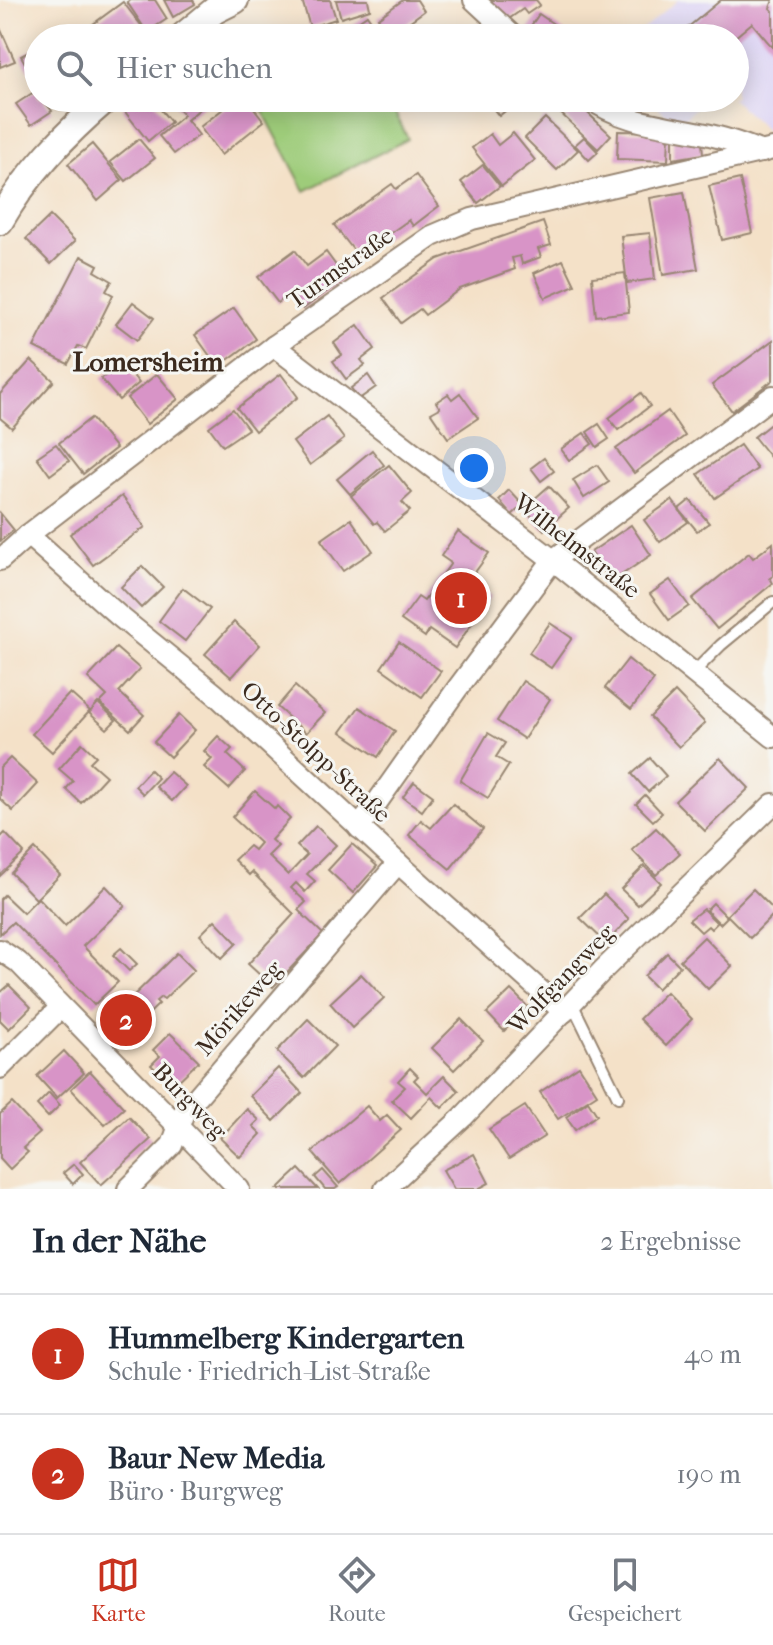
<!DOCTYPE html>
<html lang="de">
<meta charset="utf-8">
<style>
:root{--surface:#fff;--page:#f6f6f7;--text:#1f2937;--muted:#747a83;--line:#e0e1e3;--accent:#c8321e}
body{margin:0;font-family:"IM FELL French Canon",serif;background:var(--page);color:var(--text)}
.you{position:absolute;left:474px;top:468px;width:28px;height:28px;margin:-20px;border:6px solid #fff;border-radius:50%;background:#1a73e8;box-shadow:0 0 0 12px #1a73e833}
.badge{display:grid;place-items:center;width:52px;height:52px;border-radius:50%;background:var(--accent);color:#fff;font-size:26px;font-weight:700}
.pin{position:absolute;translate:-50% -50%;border:4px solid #fff;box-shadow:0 2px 8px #0006}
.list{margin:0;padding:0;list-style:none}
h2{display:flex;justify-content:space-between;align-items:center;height:104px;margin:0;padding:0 32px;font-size:34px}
h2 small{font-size:26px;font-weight:400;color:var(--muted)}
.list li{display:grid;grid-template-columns:52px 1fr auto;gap:24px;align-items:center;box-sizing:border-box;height:120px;padding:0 32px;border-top:2px solid var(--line)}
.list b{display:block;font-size:30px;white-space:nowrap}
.list p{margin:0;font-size:26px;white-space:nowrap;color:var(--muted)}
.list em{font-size:26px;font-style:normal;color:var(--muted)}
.icon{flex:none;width:44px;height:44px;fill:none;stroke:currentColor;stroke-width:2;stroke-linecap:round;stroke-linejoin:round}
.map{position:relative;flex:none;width:773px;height:1189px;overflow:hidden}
.search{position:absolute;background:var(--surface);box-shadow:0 4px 20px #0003;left:24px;right:24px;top:24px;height:88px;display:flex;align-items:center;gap:20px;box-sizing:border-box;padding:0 28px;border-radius:44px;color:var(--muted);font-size:30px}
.sheet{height:344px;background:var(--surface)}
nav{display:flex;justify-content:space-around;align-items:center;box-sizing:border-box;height:112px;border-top:2px solid var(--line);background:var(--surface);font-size:22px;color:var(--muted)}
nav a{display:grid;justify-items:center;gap:4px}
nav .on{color:var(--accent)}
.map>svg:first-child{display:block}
</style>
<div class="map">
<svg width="773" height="1189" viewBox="0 0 773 1189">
<rect width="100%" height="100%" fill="#f6f6f2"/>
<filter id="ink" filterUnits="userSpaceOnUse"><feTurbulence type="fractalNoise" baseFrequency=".0125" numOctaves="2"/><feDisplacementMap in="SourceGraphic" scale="16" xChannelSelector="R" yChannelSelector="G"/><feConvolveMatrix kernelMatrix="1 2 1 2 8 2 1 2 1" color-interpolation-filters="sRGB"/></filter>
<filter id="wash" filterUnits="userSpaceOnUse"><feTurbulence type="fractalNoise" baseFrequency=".006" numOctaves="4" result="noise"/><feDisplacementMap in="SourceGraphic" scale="32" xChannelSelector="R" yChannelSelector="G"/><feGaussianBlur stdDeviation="1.8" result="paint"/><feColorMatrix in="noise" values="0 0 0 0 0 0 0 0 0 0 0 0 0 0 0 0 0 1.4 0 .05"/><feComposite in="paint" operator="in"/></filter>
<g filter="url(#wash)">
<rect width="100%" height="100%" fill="#f4e1c8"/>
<g fill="#ded5f5">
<polygon points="678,0 773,0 773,132 769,133 731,98 735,98 735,38 633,38"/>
<polygon points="647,98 706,98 678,124"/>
</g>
<polygon fill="#9ecc7a" stroke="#6c7b4c" stroke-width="2" points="256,98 388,98 408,139 305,191"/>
<g id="blocks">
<g fill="#d894c7">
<polygon points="130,0 155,0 167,19 147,32 127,2"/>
<polygon points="164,0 193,0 195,4 173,17"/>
<polygon points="302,0 330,0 336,19 310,27"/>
<polygon points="336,0 368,0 370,9 341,18"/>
<polygon points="403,0 417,0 424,11 391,35 378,18"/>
<polygon points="487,0 536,0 540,5 527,14 523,9 503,23"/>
<polygon points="721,0 773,0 770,8 773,11 773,48 752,23 734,38 675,38"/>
<polygon points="123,2 147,33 141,38 91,38 85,30"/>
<polygon points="539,14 574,38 524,36"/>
<polygon points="367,15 383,38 334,38 342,32"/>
<polygon points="0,28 15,61 0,67"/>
<polygon points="38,47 38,86 21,56"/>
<polygon points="37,90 38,98 42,98 52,111 31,125 16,104"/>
<polygon points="134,98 151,98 171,122 148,141 122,108"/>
<polygon points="169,98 207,98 209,101 187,120 199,135 174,154 159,136 184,115"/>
<polygon points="237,98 246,98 264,121 221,155 200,127"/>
<polygon points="485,98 521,98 499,116"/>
<polygon points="562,98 572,98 611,135 598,149 554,107"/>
<polygon points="545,118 578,150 557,170 525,138"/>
<polygon points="618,131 669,132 668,161 617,159"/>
<polygon points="513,133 535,160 502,186 472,148 490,134 498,145"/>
<polygon points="673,135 702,142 703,154 673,159"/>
<polygon points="584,137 598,152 589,160 575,145"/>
<polygon points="139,139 155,158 126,181 110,162"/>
<polygon points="92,144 122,180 98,201 68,164"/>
<polygon points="483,165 500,186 478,203 461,182"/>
<polygon points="416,175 439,206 413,226 409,220 358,256 334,225 392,184 396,189"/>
<polygon points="740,179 752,233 722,240 709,186"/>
<polygon points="684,192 698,269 663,275 650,198"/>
<polygon points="50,216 75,241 51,264 26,239"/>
<polygon points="543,222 551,245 538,249 541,257 522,264 520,256 512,258 515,269 460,289 425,315 420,309 401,323 383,298 438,259"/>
<polygon points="650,233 655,279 627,283 621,236"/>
<polygon points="295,250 307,266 326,252 345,278 303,309 291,293 278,303 258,277"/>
<polygon points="81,256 98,265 95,271 112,281 106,291 113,295 86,349 78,346 68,364 34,347"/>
<polygon points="563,260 575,285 545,298 534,273"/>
<polygon points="625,273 629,312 596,316 592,277"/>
<polygon points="133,302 154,318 137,340 116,324"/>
<polygon points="234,308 256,339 218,367 195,335"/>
<polygon points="358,325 375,349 361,360 365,365 346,379 333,361 342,355 334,343"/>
<polygon points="773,340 773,380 732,411 712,385"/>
<polygon points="31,360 54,381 12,428 0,418 0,394"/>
<polygon points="122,362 139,383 119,400 101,379"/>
<polygon points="157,374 178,399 147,424 127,398"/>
<polygon points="281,374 298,397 255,431 237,408"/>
<polygon points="368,375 376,387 359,399 351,388"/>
<polygon points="460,393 478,418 448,438 431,413 440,408 436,402 448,394 452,399"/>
<polygon points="641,393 650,406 618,430 609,418"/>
<polygon points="233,409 248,429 223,446 209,427"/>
<polygon points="668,411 685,436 634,473 616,449"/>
<polygon points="327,416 344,439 310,465 293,442"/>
<polygon points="91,418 116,448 83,474 59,443"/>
<polygon points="773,422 773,461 754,437"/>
<polygon points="599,424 609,439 597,447 587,432"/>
<polygon points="584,433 592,444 569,460 561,449"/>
<polygon points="56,444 69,461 50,475 37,457"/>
<polygon points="740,445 757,469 715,498 698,474"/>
<polygon points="372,450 384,465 350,494 337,479"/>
<polygon points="544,458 554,471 541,481 531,468"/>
<polygon points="389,465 412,493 402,502 410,511 385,531 377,522 374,524 351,496"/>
<polygon points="597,465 609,482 584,498 573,480"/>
<polygon points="549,486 569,508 544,530 524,508"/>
<polygon points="509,490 523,505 512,515 499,500"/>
<polygon points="122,496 145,527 93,565 70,534"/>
<polygon points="672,500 688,522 660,542 644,520"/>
<polygon points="690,500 709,523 697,531 679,509"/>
<polygon points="0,513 14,530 0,541"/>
<polygon points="351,519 373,551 343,571 321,540"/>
<polygon points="631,525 651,555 611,582 591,552"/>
<polygon points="458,531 489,553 468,582 490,597 455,648 429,630 425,637 401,620 418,597 424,601 451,563 441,556"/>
<polygon points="773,543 773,576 770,578 773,583 717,629 692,599 749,553 753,558"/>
<polygon points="142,566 163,587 141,608 121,587"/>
<polygon points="670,580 689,606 669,620 650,594"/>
<polygon points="183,588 210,609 185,641 159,621"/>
<polygon points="234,622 260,645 231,677 205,654"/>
<polygon points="550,623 572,638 551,668 529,653"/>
<polygon points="399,642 441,671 422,697 381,668"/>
<polygon points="116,648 140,669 119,692 144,715 130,730 100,703 107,696 88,678"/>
<polygon points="628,659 654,680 631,709 605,688"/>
<polygon points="523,681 550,699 524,739 497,721"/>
<polygon points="295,686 325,713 306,733 277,707"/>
<polygon points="675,692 705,723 679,747 650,717"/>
<polygon points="70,693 90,711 52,752 32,734"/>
<polygon points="98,703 116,720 107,729 89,713"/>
<polygon points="359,707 395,731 378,757 341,732"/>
<polygon points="179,715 195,730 170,757 154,742"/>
<polygon points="488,733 505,743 496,757 509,765 488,798 460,781"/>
<polygon points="218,736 232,749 227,754 245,771 229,789 204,767 212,759 204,751"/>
<polygon points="82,743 96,756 90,762 106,776 81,803 66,789 73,781 59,769"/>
<polygon points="10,758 38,784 13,811 0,799 0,768"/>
<polygon points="650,758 666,776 648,792 632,774"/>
<polygon points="720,758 749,788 705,831 675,801"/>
<polygon points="150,770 158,778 143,794 135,786"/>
<polygon points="170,772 186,786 172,801 156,787"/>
<polygon points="414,782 433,796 422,811 403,797"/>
<polygon points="255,791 275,809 277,806 290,819 271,840 278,846 268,856 288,875 307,855 297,846 316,826 336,845 307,874 315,881 305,892 296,883 291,888 306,902 298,910 323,934 273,987 248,964 294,914 252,872 249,875 234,860 249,846 254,850 260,843 232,817"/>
<polygon points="645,795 662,813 653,821 636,804"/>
<polygon points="453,804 483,829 450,869 409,835 421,820 431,828"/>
<polygon points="656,828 680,853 656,875 632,850"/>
<polygon points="5,833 24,853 0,876 0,838"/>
<polygon points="352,844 377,866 353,893 328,870"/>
<polygon points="35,849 60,875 36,899 11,873"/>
<polygon points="644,866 661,883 638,905 621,889"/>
<polygon points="106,886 125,906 83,946 118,982 94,1005 13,922 0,934 0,899 4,895 23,913 38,898 65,926"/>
<polygon points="753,889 773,909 773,915 750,938 727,915"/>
<polygon points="604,894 629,919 606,943 580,918"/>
<polygon points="713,903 727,917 720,924 706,910"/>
<polygon points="703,909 717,923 711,929 708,926 701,932 689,920"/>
<polygon points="215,920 237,943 222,958 200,935"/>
<polygon points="704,937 732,966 708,989 680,960"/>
<polygon points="121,948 137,964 129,971 113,955"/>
<polygon points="177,953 194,970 164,999 161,997 156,1001 159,1004 129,1033 106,1011 113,1004 119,1010"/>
<polygon points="667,953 680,966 657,989 644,976"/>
<polygon points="361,974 384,998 352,1028 330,1003"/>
<polygon points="9,985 31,1007 9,1029 0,1020 0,993"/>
<polygon points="511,990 528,1007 504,1031 487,1013"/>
<polygon points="666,992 692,1019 666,1046 639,1019"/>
<polygon points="308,1019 335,1046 304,1078 277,1051"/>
<polygon points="461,1019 483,1041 454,1070 432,1048"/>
<polygon points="170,1033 199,1061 173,1086 151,1065 160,1056 153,1050"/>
<polygon points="64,1051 84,1073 57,1098 37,1076"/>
<polygon points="579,1066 597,1094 558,1119 540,1092"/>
<polygon points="278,1068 302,1093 274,1121 250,1096"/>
<polygon points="410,1068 418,1076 414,1080 427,1093 444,1076 459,1091 442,1108 431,1097 411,1118 392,1100 405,1087 398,1081"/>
<polygon points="90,1071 124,1108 105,1125 71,1089"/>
<polygon points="49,1093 60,1105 48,1117 37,1105"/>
<polygon points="588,1101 597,1115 575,1130 566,1117"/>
<polygon points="12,1103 40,1133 23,1148 28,1152 10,1169 0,1158 0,1114"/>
<polygon points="367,1106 380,1121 387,1115 401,1130 340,1184 312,1152"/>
<polygon points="525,1106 545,1136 509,1159 489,1129"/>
<polygon points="247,1109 259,1120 253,1126 261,1134 240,1157 220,1138"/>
<polygon points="129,1117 151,1139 101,1185 80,1162"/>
<polygon points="474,1154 489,1183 478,1189 454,1189 443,1170"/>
<polygon points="74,1164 83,1174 73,1184 63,1173"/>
<polygon points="299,1169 318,1189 278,1189 285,1182"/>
<polygon points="323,1170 338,1187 335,1189 325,1189 315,1177"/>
</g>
</g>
</g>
<g filter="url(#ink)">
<use href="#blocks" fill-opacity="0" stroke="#988673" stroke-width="2"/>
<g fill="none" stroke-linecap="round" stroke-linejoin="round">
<defs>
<g id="service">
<polyline points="694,672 721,645 773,602"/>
<polyline points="572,1003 618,1097"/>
</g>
<g id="minor">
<polyline points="474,0 515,38"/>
<path d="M 589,98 C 625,125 671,125 714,136 C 731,140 747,146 762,152"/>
<polyline points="274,346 553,560 773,737"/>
<polyline points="28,535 119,616 215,694 398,863 564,1012"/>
<polyline points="0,560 28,535 274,346 432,236 472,219 773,149"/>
<polyline points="359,828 457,689 553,560 773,396"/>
<polyline points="0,950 18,962 239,1189"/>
<polyline points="0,1068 61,1007"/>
<polyline points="128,1189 172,1145 184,1112 398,863"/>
<polyline points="385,1189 463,1117 604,969 773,804"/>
</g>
<g id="tertiary">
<polyline points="181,38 215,10 235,0"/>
<path d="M 0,221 C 27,173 65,134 107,98"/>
</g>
</defs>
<use href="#service" stroke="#988673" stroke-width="14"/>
<use href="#minor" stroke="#988673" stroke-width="24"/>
<use href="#tertiary" stroke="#988673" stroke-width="30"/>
<use href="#service" stroke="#fff" stroke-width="10"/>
<use href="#minor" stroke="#fff" stroke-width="20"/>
<use href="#tertiary" stroke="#fff" stroke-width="26"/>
</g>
</g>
<g text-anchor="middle" stroke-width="6" stroke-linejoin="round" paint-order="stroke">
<g font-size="24" fill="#3b2a1e" stroke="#f6f6f2">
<text transform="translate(340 268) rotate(-35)" y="8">Turmstraße</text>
<text transform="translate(577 546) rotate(38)" y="8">Wilhelmstraße</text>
<text transform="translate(316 752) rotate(43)" y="8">Otto-Stolpp-Straße</text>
<text transform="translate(561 979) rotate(-46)" y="8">Wolfgangweg</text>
<text transform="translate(239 1008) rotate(-49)" y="8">Mörikeweg</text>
<text transform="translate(190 1101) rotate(46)" y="8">Burgweg</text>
</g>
<g font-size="28" font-weight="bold" fill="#3b2a1e" stroke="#f6f6f2">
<text x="148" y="371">Lomersheim</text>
</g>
</g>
</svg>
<div class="you"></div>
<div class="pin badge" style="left:461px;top:598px">1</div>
<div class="pin badge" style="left:126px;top:1020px">2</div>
<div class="search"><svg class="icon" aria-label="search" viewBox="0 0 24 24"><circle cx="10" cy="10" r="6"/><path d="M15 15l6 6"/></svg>Hier suchen</div>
</div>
<section class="sheet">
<h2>In der Nähe<small>2 Ergebnisse</small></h2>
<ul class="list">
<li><span class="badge">1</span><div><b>Hummelberg Kindergarten</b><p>Schule · Friedrich-List-Straße</p></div><em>40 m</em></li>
<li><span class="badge">2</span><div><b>Baur New Media</b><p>Büro · Burgweg</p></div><em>190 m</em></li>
</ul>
</section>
<nav>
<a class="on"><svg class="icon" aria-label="map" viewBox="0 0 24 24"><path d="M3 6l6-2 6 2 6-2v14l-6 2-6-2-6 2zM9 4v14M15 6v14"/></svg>Karte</a>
<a><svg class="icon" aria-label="directions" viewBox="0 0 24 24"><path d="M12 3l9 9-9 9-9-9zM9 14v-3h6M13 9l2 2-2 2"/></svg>Route</a>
<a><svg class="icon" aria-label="saved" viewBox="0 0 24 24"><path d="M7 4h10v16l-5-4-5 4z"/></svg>Gespeichert</a>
</nav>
